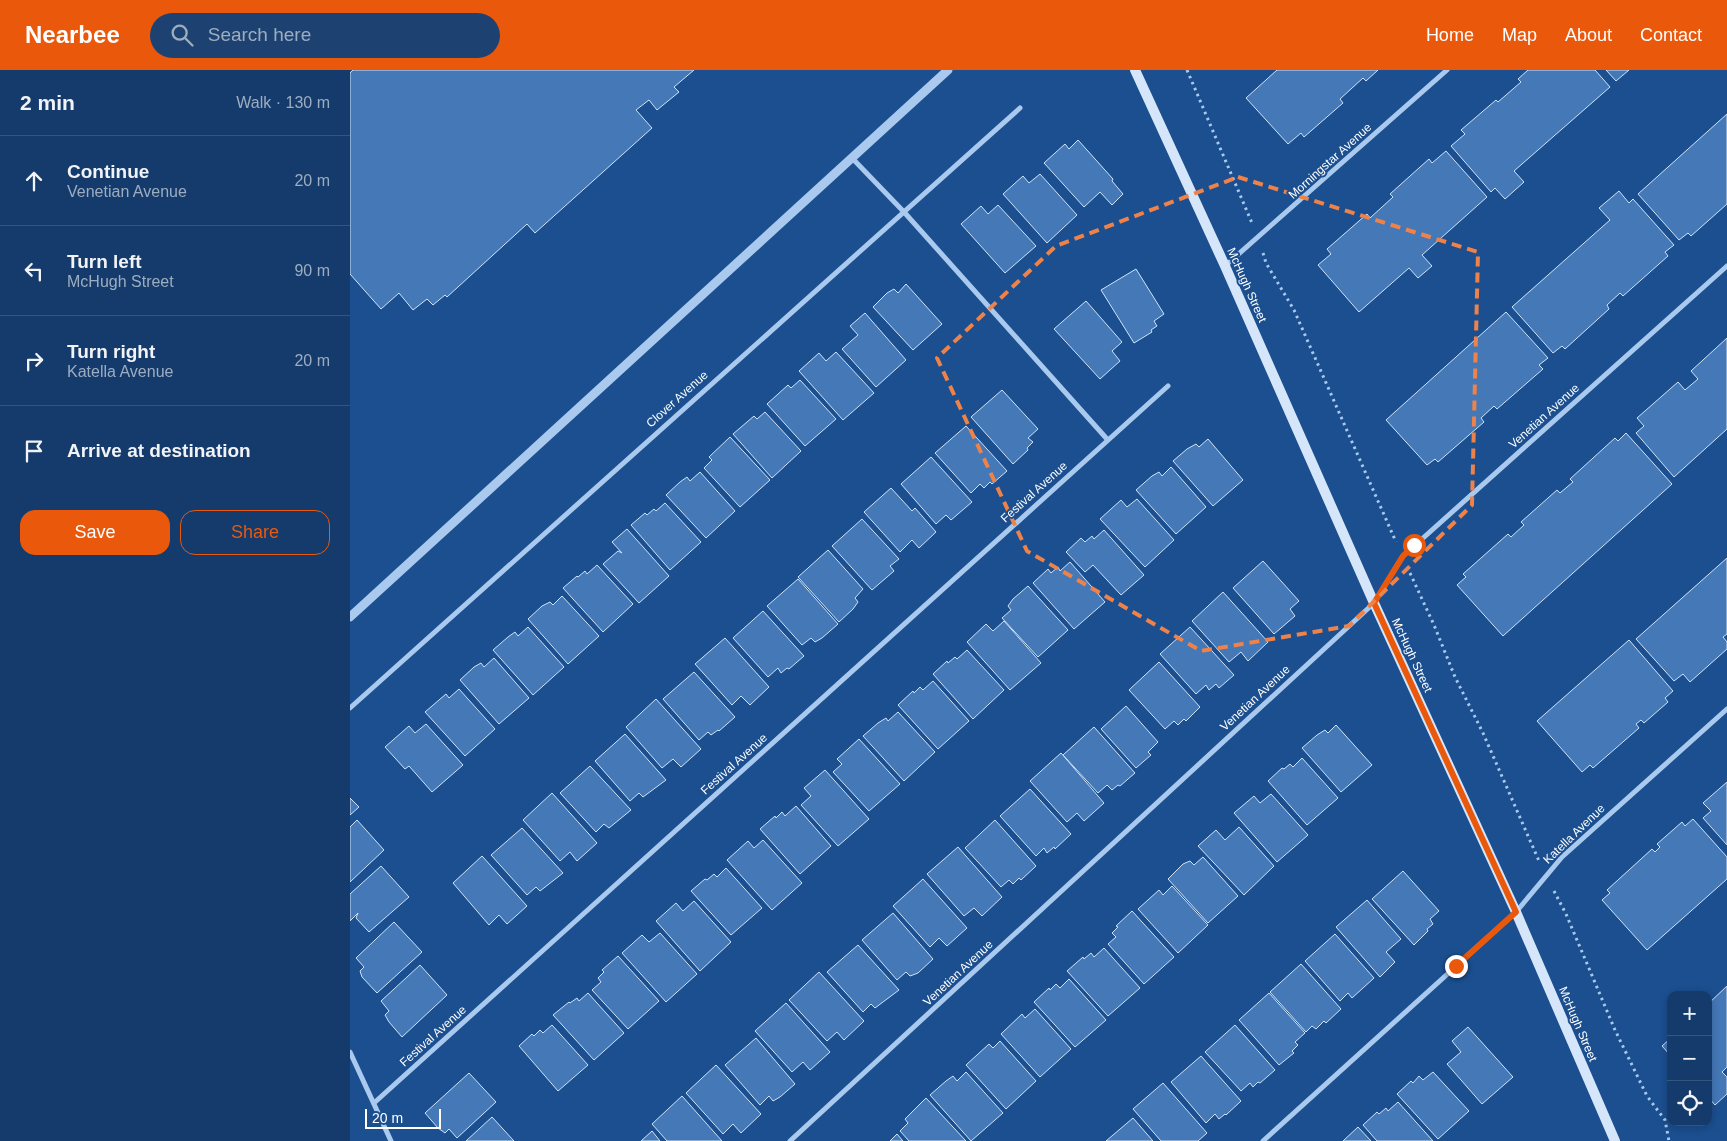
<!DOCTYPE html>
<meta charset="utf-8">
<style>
:root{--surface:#143b6b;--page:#1d4271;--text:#f1f3f6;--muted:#9dadc1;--line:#33557e;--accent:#ea580c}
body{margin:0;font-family:Arial,sans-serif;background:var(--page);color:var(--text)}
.controls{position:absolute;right:15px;bottom:15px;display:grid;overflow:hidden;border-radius:10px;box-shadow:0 2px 8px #0003}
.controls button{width:45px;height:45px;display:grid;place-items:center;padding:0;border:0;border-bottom:1px solid var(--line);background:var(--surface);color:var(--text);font:25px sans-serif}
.scale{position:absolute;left:15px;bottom:12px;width:76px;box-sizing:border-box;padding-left:5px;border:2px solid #fff;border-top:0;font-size:14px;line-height:18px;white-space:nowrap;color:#fff;-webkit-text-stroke:4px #1b4f8f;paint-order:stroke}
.stop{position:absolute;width:15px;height:15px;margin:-11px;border:4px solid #ea580c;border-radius:50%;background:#fff}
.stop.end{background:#ea580c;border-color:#fff;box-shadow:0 1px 5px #0008}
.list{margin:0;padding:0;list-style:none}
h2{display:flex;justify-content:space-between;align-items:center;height:65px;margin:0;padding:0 20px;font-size:21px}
h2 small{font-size:16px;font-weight:400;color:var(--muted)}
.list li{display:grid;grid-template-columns:32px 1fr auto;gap:15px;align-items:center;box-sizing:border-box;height:90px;padding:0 20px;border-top:1px solid var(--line)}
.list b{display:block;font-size:19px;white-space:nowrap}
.list p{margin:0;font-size:16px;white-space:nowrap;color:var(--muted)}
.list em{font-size:16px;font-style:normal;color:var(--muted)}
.actions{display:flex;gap:10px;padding:15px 20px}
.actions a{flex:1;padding:11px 0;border:1px solid var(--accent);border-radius:15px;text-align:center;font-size:18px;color:var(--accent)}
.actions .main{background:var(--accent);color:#fff}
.icon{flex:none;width:28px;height:28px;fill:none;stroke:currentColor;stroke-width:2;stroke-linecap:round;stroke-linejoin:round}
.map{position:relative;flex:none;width:1377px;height:1071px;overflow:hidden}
header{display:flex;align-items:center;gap:30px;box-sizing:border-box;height:70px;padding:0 25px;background:var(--accent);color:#fff}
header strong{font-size:24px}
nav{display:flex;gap:28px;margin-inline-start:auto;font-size:18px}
.search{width:350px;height:45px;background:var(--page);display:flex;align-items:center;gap:12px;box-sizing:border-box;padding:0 18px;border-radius:28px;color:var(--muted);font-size:19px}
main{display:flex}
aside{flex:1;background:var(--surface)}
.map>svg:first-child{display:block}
</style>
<header>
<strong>Nearbee</strong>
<div class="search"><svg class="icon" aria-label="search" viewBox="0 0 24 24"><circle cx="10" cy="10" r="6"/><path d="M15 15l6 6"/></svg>Search here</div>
<nav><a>Home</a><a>Map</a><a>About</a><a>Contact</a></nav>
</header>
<main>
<aside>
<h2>2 min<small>Walk · 130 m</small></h2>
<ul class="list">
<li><svg class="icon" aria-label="ahead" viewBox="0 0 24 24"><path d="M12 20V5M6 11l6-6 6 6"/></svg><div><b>Continue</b><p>Venetian Avenue</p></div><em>20 m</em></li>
<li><svg class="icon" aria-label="left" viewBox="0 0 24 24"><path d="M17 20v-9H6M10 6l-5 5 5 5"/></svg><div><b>Turn left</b><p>McHugh Street</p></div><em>90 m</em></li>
<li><svg class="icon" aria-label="right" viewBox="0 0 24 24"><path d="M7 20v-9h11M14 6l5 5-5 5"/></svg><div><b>Turn right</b><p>Katella Avenue</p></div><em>20 m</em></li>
<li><svg class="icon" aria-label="arrive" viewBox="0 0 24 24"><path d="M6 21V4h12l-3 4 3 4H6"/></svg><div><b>Arrive at destination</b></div></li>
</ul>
<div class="actions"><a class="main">Save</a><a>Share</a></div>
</aside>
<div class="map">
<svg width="1377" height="1071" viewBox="0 0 1377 1071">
<rect width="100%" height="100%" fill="#1b4f8f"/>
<g fill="#4478b7" stroke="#cfe3fa">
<polygon points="3,0 344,0 324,17 329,22 307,40 299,30 286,40 302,58 185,163 177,154 97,227 95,225 83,235 77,229 63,240 49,223 31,239 0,204 0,3"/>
<polygon points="927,0 1028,0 1016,11 1013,8 990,29 993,33 954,67 951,63 938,74 896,28"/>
<polygon points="1178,0 1245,0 1260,17 1164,101 1174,112 1155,129 1145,118 1141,122 1101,76 1115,64 1111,60 1146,30 1148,32 1171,12 1168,9"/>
<polygon points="1256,0 1279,0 1266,11"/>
<polygon points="1377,44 1377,134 1341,166 1338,163 1329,170 1288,124"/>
<polygon points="728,70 763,109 762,111 773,124 762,135 750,122 734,137 694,93 715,74 719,79"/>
<polygon points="1096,81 1137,127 1072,185 1082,196 1068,208 1059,198 1009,242 968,195 981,184 977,179 1017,144 1020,148 1043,127 1040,124 1079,89 1082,93"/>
<polygon points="690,104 727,145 697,173 653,124 673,106 679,113"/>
<polygon points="1269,121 1279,133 1283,129 1324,175 1315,182 1318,186 1273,226 1270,223 1257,235 1259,239 1215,279 1212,276 1203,283 1162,237 1260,150 1249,138"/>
<polygon points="648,135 686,176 655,203 611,154 631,136 638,144"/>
<polygon points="786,199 814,244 804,251 807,256 801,260 802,262 784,273 751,220"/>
<polygon points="556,214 592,254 563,280 523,237 537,223 544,219 548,223"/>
<polygon points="736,231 772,272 762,281 770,291 750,309 704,259"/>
<polygon points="1156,242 1198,288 1189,295 1193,299 1147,339 1144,336 1131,348 1134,352 1088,392 1085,389 1077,395 1036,350"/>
<polygon points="515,243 556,290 526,317 492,279 508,265 500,256"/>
<polygon points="1377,268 1377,359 1324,407 1286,363 1294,356 1287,348 1328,312 1335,320 1348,309 1341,301"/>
<polygon points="486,282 524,323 493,350 449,301 469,283 476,291"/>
<polygon points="450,310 486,349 455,376 417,334 438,315 441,318"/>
<polygon points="652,320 688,359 678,368 683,372 677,378 678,380 663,394 621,347"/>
<polygon points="415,342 451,381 422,408 383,364 404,346 407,349"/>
<polygon points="616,356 657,401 642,414 640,412 634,418 630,414 621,423 585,383"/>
<polygon points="1276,363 1322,414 1153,566 1107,515 1116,507 1113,504 1158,464 1161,467 1174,455 1171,452 1207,420 1210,423 1223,412 1220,409 1265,368 1268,371"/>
<polygon points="380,367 420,410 390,437 354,398 362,390 359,387"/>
<polygon points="858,369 893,410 863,436 823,391 837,379 846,374 849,377"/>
<polygon points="581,387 622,432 601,450 596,445 586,454 551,414"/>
<polygon points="821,397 856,437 826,464 786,420 802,406 809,402 812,406"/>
<polygon points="350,402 385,441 356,468 316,425 330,412 337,407 340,411"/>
<polygon points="541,418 562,441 565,438 586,462 569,478 562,470 550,482 514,442"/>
<polygon points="787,429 824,470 795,497 750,449 771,430 777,437"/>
<polygon points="315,433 351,472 320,500 281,455 295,443 297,445 304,439 306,441"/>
<polygon points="512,449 549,489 540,496 544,501 522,520 482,476"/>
<polygon points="277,459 319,506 289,533 253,494 268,481 272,483 262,472"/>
<polygon points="754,460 794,505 771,525 743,495 735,502 716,482 731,468 735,472 742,466 744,469"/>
<polygon points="478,480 513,519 505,528 508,532 503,539 489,552 448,507"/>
<polygon points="1377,488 1377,564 1373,567 1377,572 1377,579 1340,612 1333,604 1324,611 1286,569"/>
<polygon points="913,491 949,531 940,539 945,546 924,564 883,518"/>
<polygon points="720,492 755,532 724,559 683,513 698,499 701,503 708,497 710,501"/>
<polygon points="247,495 283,534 253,562 213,518 227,506 228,507 235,501 237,504"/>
<polygon points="448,509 488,554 472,568 465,572 461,568 452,575 417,536"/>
<polygon points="678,516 718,560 688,587 652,548 661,540 658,536 663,529"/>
<polygon points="873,522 918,572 898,591 891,582 879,592 842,551"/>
<polygon points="212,526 249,566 218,594 178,549 192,536 200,532 203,535"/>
<polygon points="413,541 454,586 439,599 437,598 431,603 428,598 418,607 383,568"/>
<polygon points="654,551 691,593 660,620 617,572 636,554 643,561"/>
<polygon points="178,557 214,597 183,625 143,580 158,567 165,562 168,566"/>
<polygon points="840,557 884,605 869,618 866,614 859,620 856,615 846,624 810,584"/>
<polygon points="375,568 419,617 400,635 391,626 382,635 345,594"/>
<polygon points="1279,570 1323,621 1315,628 1318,632 1294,653 1291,650 1286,654 1289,658 1243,698 1240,695 1232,702 1187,651"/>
<polygon points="617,580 654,620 623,649 583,604 597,591 598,593 605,587 607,589"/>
<polygon points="144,588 179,628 149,654 110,610 124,597 131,593 134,597"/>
<polygon points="809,592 850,637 836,651 834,649 828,655 824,651 815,659 779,620"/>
<polygon points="344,602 385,647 369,661 368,660 361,665 358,662 349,670 313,629"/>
<polygon points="583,611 619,651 588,679 548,635 563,621 564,623 570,617 573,620"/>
<polygon points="109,619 145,659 115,686 75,642 96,624 99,628"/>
<polygon points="306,629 351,679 331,697 323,689 312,698 276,657"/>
<polygon points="776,636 808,672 798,682 801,685 786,698 751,659"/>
<polygon points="548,642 585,682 554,711 513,666 528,653 536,648 538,651"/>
<polygon points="76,654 113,695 82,722 59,696 55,699 35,677 59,656 65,663"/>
<polygon points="986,655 1022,695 991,722 952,678 967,665 975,660 978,663"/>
<polygon points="744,657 785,703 770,716 768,715 762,720 757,715 748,723 713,685"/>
<polygon points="275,664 316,710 293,727 289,723 280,731 245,691"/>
<polygon points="509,669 550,714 519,741 483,702 492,694 487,689"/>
<polygon points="711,683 754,733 734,751 727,743 717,752 680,711"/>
<polygon points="952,688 988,728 957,755 918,711 932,698 934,699 940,694 943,697"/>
<polygon points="240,696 281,740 259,758 254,754 246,762 210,723"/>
<polygon points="475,700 519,749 488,776 451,735 461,726 454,718"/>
<polygon points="1377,712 1377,775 1353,748 1361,741 1353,733"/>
<polygon points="680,719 721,764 705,779 704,777 697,783 694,778 686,786 650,746"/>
<polygon points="202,723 247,773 227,791 220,782 210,791 173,750"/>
<polygon points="921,724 958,765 927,792 884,743 904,726 910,733"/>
<polygon points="0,728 9,737 0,745"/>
<polygon points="446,736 481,776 450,804 410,759 425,746 426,748 432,742 435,746"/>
<polygon points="1343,749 1377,787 1377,809 1297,880 1252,830 1260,823 1257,820 1302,779 1305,782 1310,777 1307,774 1332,752 1335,756"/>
<polygon points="7,750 34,780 0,812 0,757"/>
<polygon points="645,750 686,796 671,810 669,808 663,814 659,810 651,817 615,778"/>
<polygon points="889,757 924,796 894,825 848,776 866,760 875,770"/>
<polygon points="172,758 213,803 190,821 186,817 177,825 141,785"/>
<polygon points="413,770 452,813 422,840 377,790 398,771 404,778"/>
<polygon points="608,777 652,827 632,846 624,838 614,846 577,804"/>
<polygon points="132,786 177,836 157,854 149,845 139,855 103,813"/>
<polygon points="853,787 888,826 858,853 818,809 833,794 840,791 844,795"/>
<polygon points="31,796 59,827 19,862 6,848 8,843 0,851 0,824"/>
<polygon points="376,798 412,838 381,865 341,821 355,809 357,810 364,804 367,807"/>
<polygon points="1053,801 1089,841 1080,849 1083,854 1077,859 1078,861 1064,875 1022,829"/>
<polygon points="573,809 617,858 597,876 589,868 580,877 543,836"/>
<polygon points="822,816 858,855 828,883 788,839 809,820 813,825"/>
<polygon points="1017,830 1051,869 1036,882 1045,892 1030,907 986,857"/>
<polygon points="344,831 381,872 350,901 306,851 326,833 333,841"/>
<polygon points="782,841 824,887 794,914 758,874 766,867 762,863 768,857 766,856"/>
<polygon points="543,843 583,889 568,903 560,906 556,902 547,910 512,870"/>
<polygon points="44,852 72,882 27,923 12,907 10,901 14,897 6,888"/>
<polygon points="310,863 347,904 316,932 272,883 292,865 299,872"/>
<polygon points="985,864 1024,908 1002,928 998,923 990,931 955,891"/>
<polygon points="508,875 549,920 525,938 521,934 513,942 477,902"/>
<polygon points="754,878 790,918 758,946 717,901 733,887 734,889 741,883 744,887"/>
<polygon points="268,886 309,931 278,959 242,920 251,912 248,908 254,902 252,900"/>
<polygon points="951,894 991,939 976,953 974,951 966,959 962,956 956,962 920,922"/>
<polygon points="70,895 97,925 52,967 39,952 35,945 39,941 31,931"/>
<polygon points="469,902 514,951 494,970 487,962 477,971 439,930"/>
<polygon points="719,909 756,950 725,977 684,932 699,918 700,920 706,914 710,918"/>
<polygon points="1377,916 1377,997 1372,1002 1377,1007 1377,1024 1365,1035 1358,1027 1358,934"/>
<polygon points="238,923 274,963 244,990 203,945 219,932 220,933 227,928 229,931"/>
<polygon points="919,923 955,963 945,972 948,975 942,981 944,983 929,995 889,950"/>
<polygon points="436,933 480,982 460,1000 453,992 442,1002 405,961"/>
<polygon points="685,939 721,979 690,1007 651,964 672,944 675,948"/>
<polygon points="202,955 238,995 208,1021 169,976 182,964 184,966 190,960 193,963"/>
<polygon points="885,955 925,1000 910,1013 908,1012 903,1017 900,1013 891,1021 855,982"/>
<polygon points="1118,957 1163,1007 1132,1034 1097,994 1111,982 1102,971"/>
<polygon points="406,968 445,1014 430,1027 423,1031 419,1026 410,1035 375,995"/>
<polygon points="1321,968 1321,986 1312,976"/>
<polygon points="650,971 686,1011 656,1039 616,995 639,974 643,978"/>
<polygon points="851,986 891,1031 876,1045 875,1044 869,1049 865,1044 856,1053 821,1012"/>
<polygon points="366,995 411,1044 391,1063 383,1054 373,1064 336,1023"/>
<polygon points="616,1002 653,1043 621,1071 580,1025 596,1011 603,1006 607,1011"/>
<polygon points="1083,1002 1119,1041 1088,1069 1047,1024 1061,1011 1063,1013 1069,1006 1073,1010"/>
<polygon points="119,1003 146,1032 107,1068 99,1059 95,1063 88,1058 75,1043"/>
<polygon points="813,1013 857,1063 848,1071 811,1071 783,1039"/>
<polygon points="332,1026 372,1071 317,1071 302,1054"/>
<polygon points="576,1028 616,1071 559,1071 550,1061 558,1053 555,1049"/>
<polygon points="1048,1032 1083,1071 1027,1071 1013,1055 1027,1042 1029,1044 1036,1038 1038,1041"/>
<polygon points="142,1047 164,1071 116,1071"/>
<polygon points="783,1048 803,1071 756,1071"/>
<polygon points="1008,1057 1021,1071 993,1071"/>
<polygon points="302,1061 310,1071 291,1071"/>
<polygon points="547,1064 553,1071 540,1071"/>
</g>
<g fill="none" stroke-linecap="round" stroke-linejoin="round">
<g stroke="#a9c9ee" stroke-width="3" stroke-dasharray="2.5 4" stroke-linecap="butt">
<polyline points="837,0 902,153"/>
<polyline points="913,183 916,193 944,240 1046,472"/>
<polyline points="1060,503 1084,555 1105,607 1133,663 1189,791"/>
<polyline points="1204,821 1216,844 1265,960 1297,1026 1315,1050 1319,1071"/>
</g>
<g stroke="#a9c9ee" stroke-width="5">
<polyline points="502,88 554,142 757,369"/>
<polyline points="875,196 1097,0"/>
<polyline points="0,638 670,38"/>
<polyline points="0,982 41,1071"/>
<polyline points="24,1033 818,316"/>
<polyline points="440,1071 1024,533 1053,486 1377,196"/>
<polyline points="913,1071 1166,842 1212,787 1377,639"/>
</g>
<polyline stroke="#a9c9ee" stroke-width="9" points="0,547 598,0"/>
<polyline stroke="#d6e6fa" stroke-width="10" points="785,0 875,196 1024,533 1166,842 1265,1071"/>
</g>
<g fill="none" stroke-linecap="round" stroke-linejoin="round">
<polyline stroke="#ea580c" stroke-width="6" points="1064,475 1053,486 1024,533 1166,842 1106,896"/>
</g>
<path fill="none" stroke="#ee8249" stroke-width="4" stroke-dasharray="10 6" stroke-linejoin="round" d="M 888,107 L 1128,182 L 1122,435 L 999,556 L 851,581 L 677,481 L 587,288 L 706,176 Z"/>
<g text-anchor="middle" stroke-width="4" stroke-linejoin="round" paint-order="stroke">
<g font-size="12" fill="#fff" stroke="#1b4f8f">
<text transform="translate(980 91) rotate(-42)" y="4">Morningstar Avenue</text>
<text transform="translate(897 215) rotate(66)" y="4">McHugh Street</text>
<text transform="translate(327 329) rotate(-42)" y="4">Clover Avenue</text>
<text transform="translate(1194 346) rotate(-42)" y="4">Venetian Avenue</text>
<text transform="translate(684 422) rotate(-42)" y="4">Festival Avenue</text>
<text transform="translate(1062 585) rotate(65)" y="4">McHugh Street</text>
<text transform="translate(905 628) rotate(-43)" y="4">Venetian Avenue</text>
<text transform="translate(384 694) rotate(-42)" y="4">Festival Avenue</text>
<text transform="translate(1224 764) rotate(-44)" y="4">Katella Avenue</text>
<text transform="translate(608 903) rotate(-43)" y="4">Venetian Avenue</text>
<text transform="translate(1228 954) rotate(67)" y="4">McHugh Street</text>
<text transform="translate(83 966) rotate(-42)" y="4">Festival Avenue</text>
</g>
</g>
</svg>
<div class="controls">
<button>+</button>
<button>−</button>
<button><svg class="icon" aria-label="locate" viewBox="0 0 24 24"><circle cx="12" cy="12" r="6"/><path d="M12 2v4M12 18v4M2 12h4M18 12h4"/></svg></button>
</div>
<div class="scale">20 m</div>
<div class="stop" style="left:1064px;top:475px"></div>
<div class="stop end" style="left:1106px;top:896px"></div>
</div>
</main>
